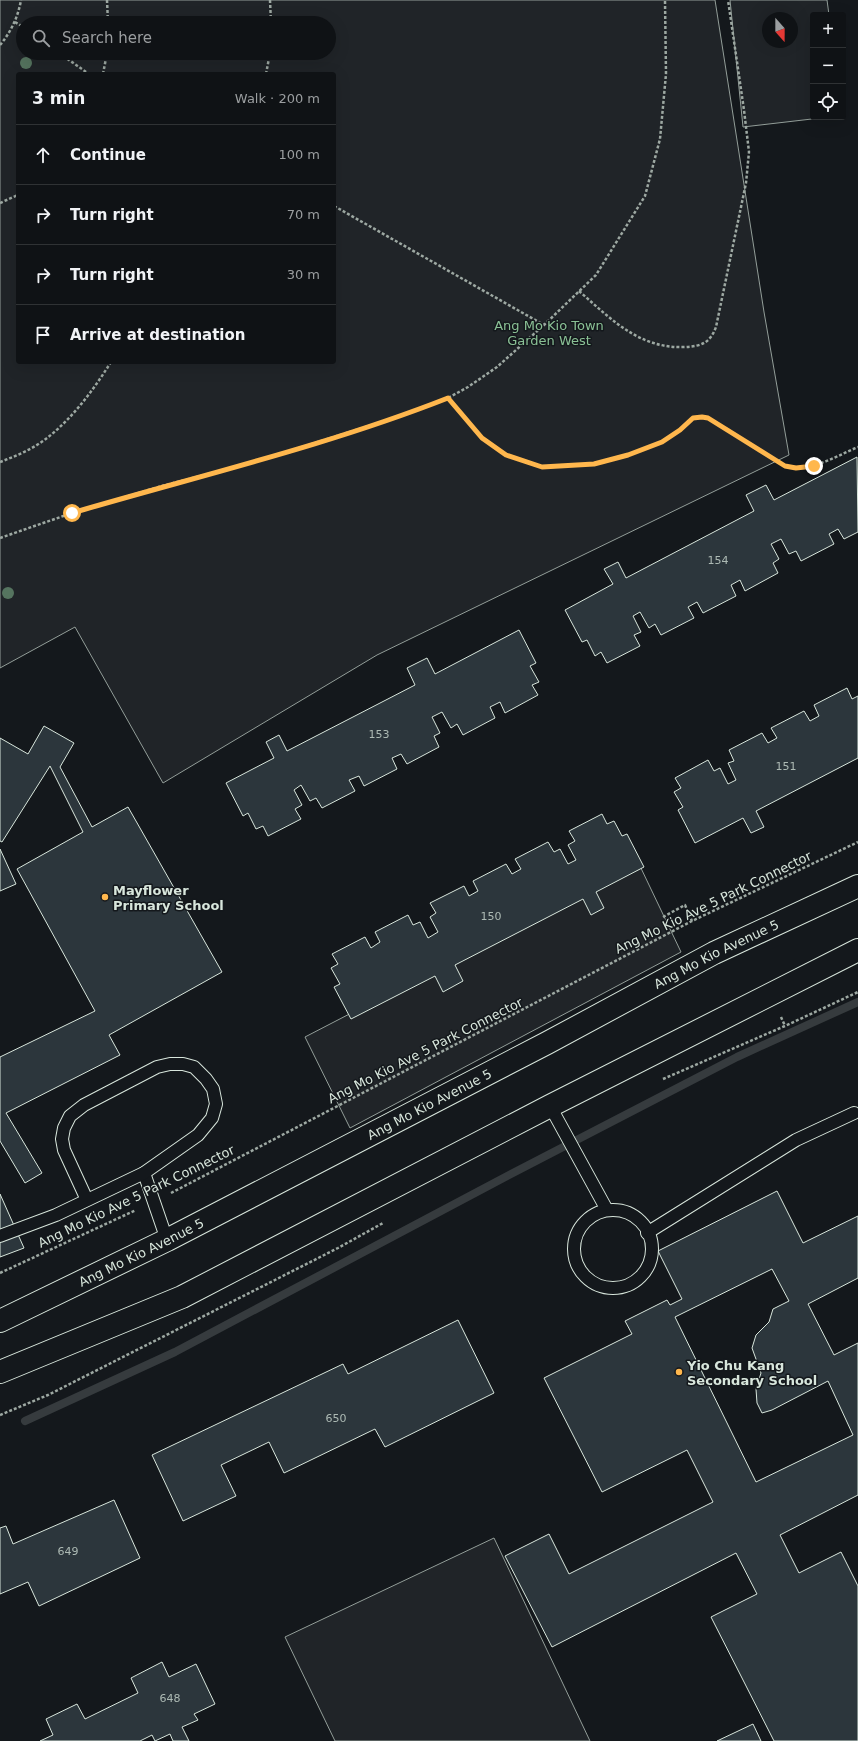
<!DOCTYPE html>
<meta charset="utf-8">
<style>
:root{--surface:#0f1215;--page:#181b1e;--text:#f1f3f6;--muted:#9b9ea0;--line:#2f3234}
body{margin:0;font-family:"DejaVu Sans",sans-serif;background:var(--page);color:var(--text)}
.controls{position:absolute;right:12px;top:12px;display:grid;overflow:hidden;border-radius:4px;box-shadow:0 4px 16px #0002}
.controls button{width:36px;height:36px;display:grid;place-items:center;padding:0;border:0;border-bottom:1px solid var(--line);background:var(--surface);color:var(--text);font:20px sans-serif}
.compass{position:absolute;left:762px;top:12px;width:36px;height:36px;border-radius:50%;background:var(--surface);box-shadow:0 4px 16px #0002;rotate:159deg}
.stop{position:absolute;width:12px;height:12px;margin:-9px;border:3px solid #ffb74d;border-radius:50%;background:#fff}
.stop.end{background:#ffb74d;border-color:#fff;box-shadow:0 1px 4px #0008}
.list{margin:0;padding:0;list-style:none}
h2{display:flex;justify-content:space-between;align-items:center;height:52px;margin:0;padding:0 16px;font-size:17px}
h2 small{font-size:13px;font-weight:400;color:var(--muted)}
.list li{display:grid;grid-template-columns:26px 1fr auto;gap:12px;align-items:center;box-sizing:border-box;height:60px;padding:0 16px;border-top:1px solid var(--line)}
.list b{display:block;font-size:15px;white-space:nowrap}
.list em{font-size:13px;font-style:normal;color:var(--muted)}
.icon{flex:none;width:22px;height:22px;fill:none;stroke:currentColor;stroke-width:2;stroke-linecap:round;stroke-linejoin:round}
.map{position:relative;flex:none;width:858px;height:1741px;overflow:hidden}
.search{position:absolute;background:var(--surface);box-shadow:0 4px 16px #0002;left:16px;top:16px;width:320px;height:44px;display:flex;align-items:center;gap:10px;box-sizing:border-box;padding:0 14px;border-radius:22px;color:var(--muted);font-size:15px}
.panel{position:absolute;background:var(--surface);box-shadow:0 4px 16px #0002;left:16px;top:72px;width:320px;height:292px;border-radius:4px}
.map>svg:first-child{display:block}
</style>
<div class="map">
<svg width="858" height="1741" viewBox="0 0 858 1741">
<rect width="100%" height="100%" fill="#14181c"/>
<g fill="#202428" stroke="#939e99" fill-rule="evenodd">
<path d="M 0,0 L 715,0 L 764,312 L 789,455 L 377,655 L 163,783 L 75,627 L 0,668 ZM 23,23 L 329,23 L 329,53 L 23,53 ZM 18,74 L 334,74 L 334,362 L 18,362 Z"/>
<path d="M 730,0 L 827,0 L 829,15 L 813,15 L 813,117 L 829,117 L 743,127 ZM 768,18 L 792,18 L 792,42 L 768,42 Z"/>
<polygon points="639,864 681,952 350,1128 305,1037"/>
<polygon points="494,1538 590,1741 335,1741 285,1637"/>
</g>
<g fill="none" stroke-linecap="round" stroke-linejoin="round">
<polyline stroke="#363b3e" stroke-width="8" points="25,1421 175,1352 511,1174 737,1057 858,1002"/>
</g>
<g fill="#2c363c" stroke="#d8e6dc" fill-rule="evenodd">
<polygon points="857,457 858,532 844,539 838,529 829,534 834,544 801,561 796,551 789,554 781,539 771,544 779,559 773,563 778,573 745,591 740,580 731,585 736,596 703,613 697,602 688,607 694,618 661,635 655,624 649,628 640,612 633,616 641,632 634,635 640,646 607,663 601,652 595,656 587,640 582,642 565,610 613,584 604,569 618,562 626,578 754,511 746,495 766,485 774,500"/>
<polygon points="519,630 536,663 530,666 539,682 532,685 538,695 505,713 500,702 490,707 495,718 463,735 457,724 451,728 442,712 432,717 440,733 434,736 439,747 407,764 401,754 392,758 397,769 364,786 359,776 349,780 355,791 322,808 316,798 310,801 301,785 294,790 302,805 295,809 301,819 268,836 263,826 256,829 248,813 243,816 226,783 274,758 266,742 279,735 287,751 415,685 407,668 427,658 435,674"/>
<polygon points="847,688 852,699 858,696 858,758 756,811 764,827 751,833 743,818 695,843 678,810 683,807 674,792 681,788 675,778 708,760 714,771 720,768 728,784 736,780 728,763 734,761 729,750 762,733 768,743 777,738 771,728 804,711 810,721 819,716 814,705"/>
<polygon points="44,726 74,743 60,767 92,827 128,807 222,972 109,1035 120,1055 6,1113 42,1173 25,1183 0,1141 0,1057 95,1011 17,869 83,832 50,766 2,842 0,841 0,738 28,754"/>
<polygon points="602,814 607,824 614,821 622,836 627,834 644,867 596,892 604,908 591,915 583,899 455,965 463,981 443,992 435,976 351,1019 334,987 340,984 331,968 338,964 332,954 365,937 371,948 380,942 375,932 408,915 413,925 420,922 428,938 438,932 430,917 436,913 430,903 464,886 469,896 478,891 473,881 506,864 512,874 521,869 515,859 548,842 554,852 560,849 568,864 576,860 568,845 575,841 569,831"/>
<polygon points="0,849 16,884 0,891"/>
<path d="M 777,1191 L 803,1243 L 858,1216 L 858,1278 L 808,1304 L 834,1355 L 858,1343 L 858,1495 L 780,1535 L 799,1573 L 841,1552 L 858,1586 L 858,1741 L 774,1741 L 711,1617 L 757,1594 L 736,1553 L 552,1647 L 505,1556 L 549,1534 L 569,1574 L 713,1502 L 687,1450 L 602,1492 L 544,1378 L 632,1334 L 625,1321 L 667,1300 L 670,1305 L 682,1299 L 658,1251 ZM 772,1269 L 789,1301 L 773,1309 L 769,1322 L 756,1335 L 752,1348 L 761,1373 L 756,1389 L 757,1403 L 762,1413 L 772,1410 L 828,1381 L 853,1435 L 756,1482 L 675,1317 Z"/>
<polygon points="0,1194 24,1248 0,1257"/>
<polygon points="458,1320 494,1393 385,1447 375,1429 284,1473 269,1442 221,1465 236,1496 183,1521 152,1455 343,1364 348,1374"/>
<polygon points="114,1500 140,1558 39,1606 28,1582 0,1594 0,1528 6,1526 13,1544"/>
<polygon points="162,1662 169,1677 196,1664 215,1704 194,1714 198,1720 182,1727 189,1741 173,1741 170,1734 155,1741 152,1735 140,1741 40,1741 53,1735 46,1719 77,1704 85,1719 138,1693 131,1678"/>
<polygon points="753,1724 761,1741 717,1741"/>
</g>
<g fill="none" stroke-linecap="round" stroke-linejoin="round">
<defs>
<g id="service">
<polyline points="550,1106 607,1210"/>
<polyline points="144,1173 167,1240"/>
<circle cx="613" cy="1249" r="39"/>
<polyline points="647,1233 796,1140 854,1113"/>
<polyline points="0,1236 56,1215 144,1173 198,1135 212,1118 216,1104 213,1089 206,1079 194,1067 183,1064 170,1064 157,1067 84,1105 70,1116 64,1128 62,1139 64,1150 87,1200"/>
</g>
<g id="primary">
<path id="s1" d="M 0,1321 L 167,1240 L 547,1043 L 714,953 L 858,886"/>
<polyline points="0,1372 182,1297 550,1106 858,950"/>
</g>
</defs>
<use href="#service" stroke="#d8e6dc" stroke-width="14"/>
<use href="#primary" stroke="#d8e6dc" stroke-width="24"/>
<g stroke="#9da8a2" stroke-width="2.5" stroke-dasharray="3 2" stroke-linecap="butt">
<polyline points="107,0 108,23"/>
<polyline points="270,0 271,23"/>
<polyline points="15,22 23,27"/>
<path d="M 0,45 C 11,32 18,17 21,0"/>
<polyline points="59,53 89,74"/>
<polyline points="103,74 107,53"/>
<polyline points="266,74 270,53"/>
<polyline points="0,203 18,195"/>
<polyline points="334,206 544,325"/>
<path d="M 579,291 C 611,319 639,349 685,347 C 702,346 710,343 716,327 L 746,183 L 749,152 L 744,110 L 728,0"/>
<path d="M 448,398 L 482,438 L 506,455 L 542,467 L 595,464 L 628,455 L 662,442 L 680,430 L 693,418 L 702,417 L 708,418 L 785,466 C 812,472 834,457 858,447"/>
<path d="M 0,462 C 16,456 33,449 47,438 C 73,418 94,389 111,362"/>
<polyline points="0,538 72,513 165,485 255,462 400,416 448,398 468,387 497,367 544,325 596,275 645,196 660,139 666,74 665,0"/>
<polyline points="663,917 685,905 692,921"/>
<polyline points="781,1017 785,1026"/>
<polyline points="663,1079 785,1026 858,992"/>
<polyline points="171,1193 692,921 858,842"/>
<polyline points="0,1273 136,1210"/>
<polyline points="0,1415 48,1395 338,1248 383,1223"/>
</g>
<use href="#service" stroke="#14181c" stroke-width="12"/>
<use href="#primary" stroke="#14181c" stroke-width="22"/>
</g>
<g fill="#55745f">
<circle cx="26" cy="63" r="6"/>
<circle cx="8" cy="593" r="6"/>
</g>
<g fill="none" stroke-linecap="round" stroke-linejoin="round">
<path stroke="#ffb74d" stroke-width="5" d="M 72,513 C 198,476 326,446 448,398 L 482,438 L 506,455 L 542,467 L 594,464 L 628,455 L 662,442 L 680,430 L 693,418 L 702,417 L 708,418 L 785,466 L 796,468 L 814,466"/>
</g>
<g fill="#ffb74d" stroke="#14181c" stroke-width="1.5">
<circle cx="105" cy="897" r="4"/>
<circle cx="679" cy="1372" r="4"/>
</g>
<g text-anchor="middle" stroke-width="3" stroke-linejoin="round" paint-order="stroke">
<g font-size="11" fill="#adbab4">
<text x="718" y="564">154</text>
<text x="379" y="738">153</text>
<text x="786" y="770">151</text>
<text x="491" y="920">150</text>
<text x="336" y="1422">650</text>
<text x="68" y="1555">649</text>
<text x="170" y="1702">648</text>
</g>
<g font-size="13" fill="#8ac095" stroke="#14181c">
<text x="549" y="330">Ang Mo Kio Town<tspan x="549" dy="15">Garden West</tspan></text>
</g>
<g font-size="13" font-weight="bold" fill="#d8e6dc" stroke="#14181c" text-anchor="start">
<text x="113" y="895">Mayflower<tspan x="113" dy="15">Primary School</tspan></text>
<text x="687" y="1370">Yio Chu Kang<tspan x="687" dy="15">Secondary School</tspan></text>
</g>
<g font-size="13" fill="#d8e6dc" stroke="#14181c">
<text transform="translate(713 902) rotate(-26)" y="5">Ang Mo Kio Ave 5 Park Connector</text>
<text dy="5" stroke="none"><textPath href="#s1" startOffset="805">Ang Mo Kio Avenue 5</textPath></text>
<text transform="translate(425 1050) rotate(-27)" y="5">Ang Mo Kio Ave 5 Park Connector</text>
<text dy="5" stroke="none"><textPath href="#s1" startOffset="481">Ang Mo Kio Avenue 5</textPath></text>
<text transform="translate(136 1196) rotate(-26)" y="5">Ang Mo Kio Ave 5 Park Connector</text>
<text dy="5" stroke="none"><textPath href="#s1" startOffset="157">Ang Mo Kio Avenue 5</textPath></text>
</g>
</g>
</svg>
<div class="controls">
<button>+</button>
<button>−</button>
<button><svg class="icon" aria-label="locate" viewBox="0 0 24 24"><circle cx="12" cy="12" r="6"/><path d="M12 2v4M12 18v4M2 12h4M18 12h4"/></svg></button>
</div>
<svg class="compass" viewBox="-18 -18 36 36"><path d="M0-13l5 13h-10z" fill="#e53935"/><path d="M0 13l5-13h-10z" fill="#9b9ea0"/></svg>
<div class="stop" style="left:72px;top:513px"></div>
<div class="stop end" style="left:814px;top:466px"></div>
<div class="search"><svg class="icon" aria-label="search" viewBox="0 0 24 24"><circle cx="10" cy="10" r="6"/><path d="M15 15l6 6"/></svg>Search here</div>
<section class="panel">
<h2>3 min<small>Walk · 200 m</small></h2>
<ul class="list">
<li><svg class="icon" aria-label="ahead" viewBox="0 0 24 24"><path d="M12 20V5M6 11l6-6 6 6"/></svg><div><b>Continue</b></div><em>100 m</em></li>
<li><svg class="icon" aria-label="right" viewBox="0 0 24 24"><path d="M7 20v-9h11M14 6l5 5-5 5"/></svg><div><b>Turn right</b></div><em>70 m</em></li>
<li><svg class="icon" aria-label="right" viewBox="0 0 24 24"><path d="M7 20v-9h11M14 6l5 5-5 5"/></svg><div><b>Turn right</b></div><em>30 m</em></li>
<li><svg class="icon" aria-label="arrive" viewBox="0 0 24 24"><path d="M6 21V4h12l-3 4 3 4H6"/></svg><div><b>Arrive at destination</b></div></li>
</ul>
</section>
</div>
